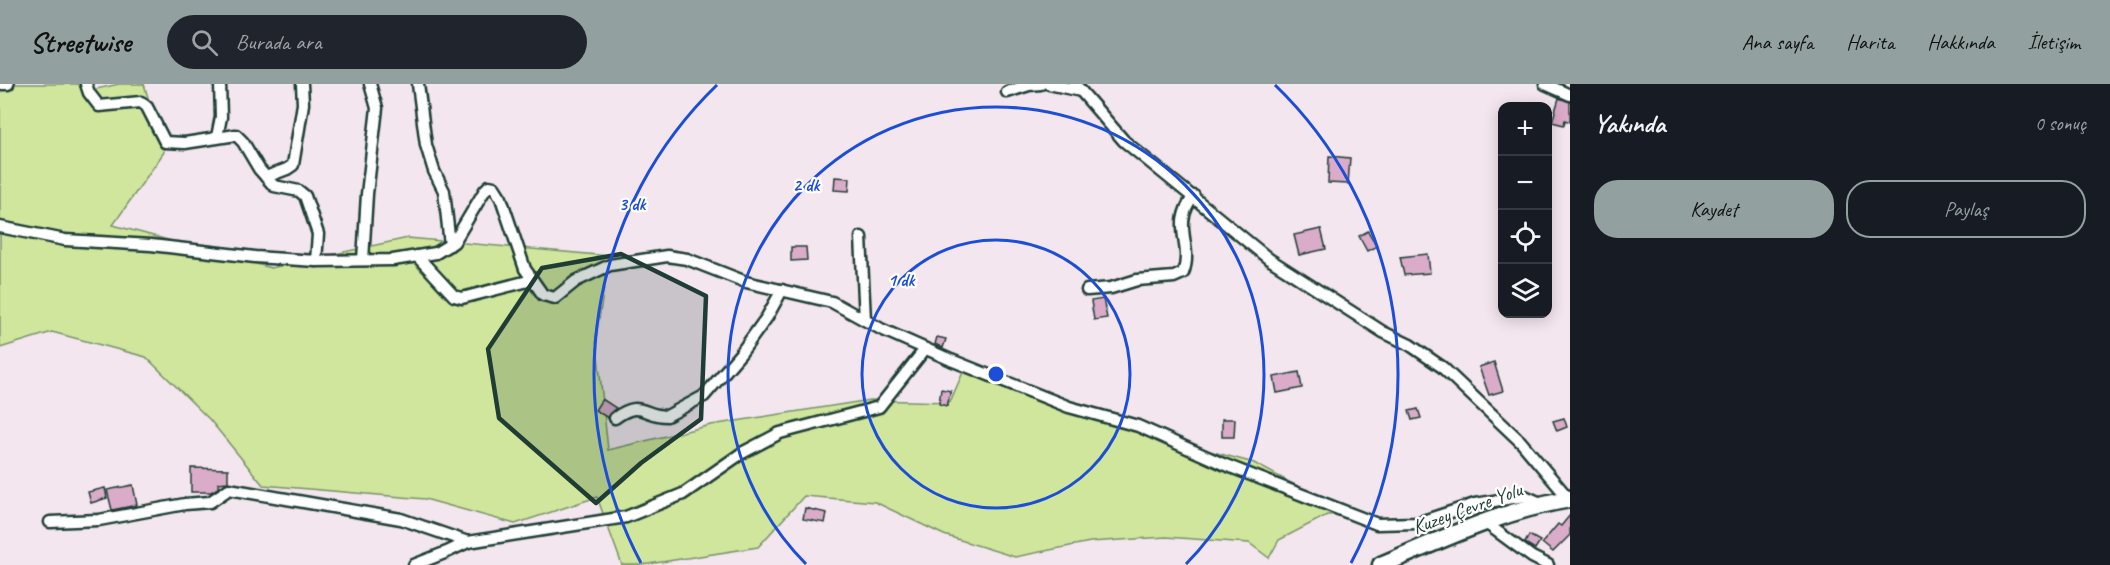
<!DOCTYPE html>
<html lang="tr">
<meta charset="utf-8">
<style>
:root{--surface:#171b24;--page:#20242c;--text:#f1f3f6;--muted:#9ea1a6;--line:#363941;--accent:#92a19f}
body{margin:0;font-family:Caveat,sans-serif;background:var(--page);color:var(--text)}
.controls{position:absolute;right:18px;top:18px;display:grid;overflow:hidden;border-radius:12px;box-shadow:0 3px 15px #0003}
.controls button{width:54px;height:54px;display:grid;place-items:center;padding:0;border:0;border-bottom:2px solid var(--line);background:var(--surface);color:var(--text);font:30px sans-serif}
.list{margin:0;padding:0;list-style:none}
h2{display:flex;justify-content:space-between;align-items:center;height:78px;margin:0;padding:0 24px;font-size:26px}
h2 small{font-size:20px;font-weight:400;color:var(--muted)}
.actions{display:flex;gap:12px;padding:18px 24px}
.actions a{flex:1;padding:14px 0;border:2px solid var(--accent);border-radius:24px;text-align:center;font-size:21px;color:var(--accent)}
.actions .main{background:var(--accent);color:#111}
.icon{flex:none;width:33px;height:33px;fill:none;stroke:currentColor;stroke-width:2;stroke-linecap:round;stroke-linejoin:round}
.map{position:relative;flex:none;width:1570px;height:481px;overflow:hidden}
header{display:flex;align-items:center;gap:36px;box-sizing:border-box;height:84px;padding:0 30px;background:var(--accent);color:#111}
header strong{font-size:28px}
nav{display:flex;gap:33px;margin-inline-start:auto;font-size:21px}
.search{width:420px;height:54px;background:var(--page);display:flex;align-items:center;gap:15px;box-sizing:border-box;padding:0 21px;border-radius:33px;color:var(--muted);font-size:22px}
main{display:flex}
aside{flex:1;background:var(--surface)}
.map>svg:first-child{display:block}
</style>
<header>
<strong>Streetwise</strong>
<div class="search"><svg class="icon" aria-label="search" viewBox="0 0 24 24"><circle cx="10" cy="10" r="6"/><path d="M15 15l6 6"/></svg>Burada ara</div>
<nav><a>Ana sayfa</a><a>Harita</a><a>Hakkında</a><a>İletişim</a></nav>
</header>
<main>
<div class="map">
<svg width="1570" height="481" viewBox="0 0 1570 481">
<rect width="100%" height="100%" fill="#f4e6ef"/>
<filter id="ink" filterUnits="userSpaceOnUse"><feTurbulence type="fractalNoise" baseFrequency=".0167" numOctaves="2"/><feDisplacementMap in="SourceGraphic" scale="12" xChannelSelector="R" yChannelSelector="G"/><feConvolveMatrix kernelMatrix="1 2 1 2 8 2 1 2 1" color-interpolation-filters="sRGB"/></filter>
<g filter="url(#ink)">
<polygon fill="#cfe69c" stroke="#779268" stroke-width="1.5" points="0,0 89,0 92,6 119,0 144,0 164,68 113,141 271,184 408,154 609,172 596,253 608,366 711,341 870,316 950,318 964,286 1080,332 1254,379 1349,430 1327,431 1279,456 1269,474 1249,459 1166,453 1090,458 1015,473 944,451 875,418 804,412 758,463 642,481 622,481 597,413 515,440 425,415 263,401 210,336 146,273 52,248 0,264"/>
<g fill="#dbabca" stroke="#1f3d34" stroke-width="1.5">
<polygon points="1559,14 1570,18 1570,38 1565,36 1564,41 1552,38"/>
<polygon points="1329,72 1350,74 1348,100 1328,99"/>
<polygon points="835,93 850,94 849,107 834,106"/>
<polygon points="1321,145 1326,165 1299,171 1294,151"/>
<polygon points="1368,147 1377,162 1367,167 1359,152"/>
<polygon points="791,163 806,163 807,176 791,177"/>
<polygon points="1428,170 1430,189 1404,191 1400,173"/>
<polygon points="1103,215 1107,234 1094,236 1091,217"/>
<polygon points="937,253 946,255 943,264 935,260"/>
<polygon points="1494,278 1503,307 1489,311 1479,283"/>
<polygon points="1299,288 1302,304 1277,309 1274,293"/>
<polygon points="941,305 951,307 947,322 939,320"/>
<polygon points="602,315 616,324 609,330 608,334 595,326"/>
<polygon points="1418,325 1421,334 1412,336 1409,327"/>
<polygon points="1564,334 1567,343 1557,347 1553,337"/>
<polygon points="1222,335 1235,335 1234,353 1222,353"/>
<polygon points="191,384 228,385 228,398 218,399 218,404 211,408 191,408"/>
<polygon points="133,401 137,421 112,426 107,406"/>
<polygon points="105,404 107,414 91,419 88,408"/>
<polygon points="805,424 827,429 825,439 803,435"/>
<polygon points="1570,431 1570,451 1553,468 1542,459 1558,440 1561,442"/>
<polygon points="1529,451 1540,457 1535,465 1525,459"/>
</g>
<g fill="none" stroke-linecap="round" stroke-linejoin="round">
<defs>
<g id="street">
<polyline points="0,0 8,0"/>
<polyline points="86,0 89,9 99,22 141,18 147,23 165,58 185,59 236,51 243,58 259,85 274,102 299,107 305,112 318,150 316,177"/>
<polyline points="418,0 426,61 434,87 444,107 450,161"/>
<polyline points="1049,0 1081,7"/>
<polyline points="1075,0 1124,57 1269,175 1383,248 1410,261 1442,283 1521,358 1569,415"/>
<polyline points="1545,0 1570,11"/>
<polyline points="1007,8 1029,1 1041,0"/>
<polyline points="217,53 221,33 220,0"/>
<polyline points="266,93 287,85 293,81 303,20 302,0"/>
<polyline points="0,143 65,156 151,161 255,173 316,177 393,176 436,169 454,158 485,106 489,102 494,103 501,114 525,185 543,211 555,214 576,197 610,181 667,172 687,175 746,198 832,218 881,245 951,276 1069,323 1138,342 1223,380 1377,440 1417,439 1475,420 1525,412 1543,420"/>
<polyline points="861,153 865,236"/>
<polyline points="417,172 454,212 462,214 532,196"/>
<polyline points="363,176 367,110 377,24 370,0"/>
<path d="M 1087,206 L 1111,204 L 1137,196 L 1174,193 L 1183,189 C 1194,161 1170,142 1194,112"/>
<path d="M 615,334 C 641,315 642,332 667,332 L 704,312 L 741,269 L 767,233 L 782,206"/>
<polyline points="1483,437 1532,473 1548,481"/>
<polyline points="50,438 99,436 185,420 210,418 229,405 401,435 468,458"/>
<polyline points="414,481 447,468 468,458 626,433 683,410 742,369 780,349 879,323 925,265"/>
</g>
<path id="primary" d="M 1381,481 C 1443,455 1503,426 1570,415"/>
</defs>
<use href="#street" stroke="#1f3d34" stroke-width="15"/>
<use href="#primary" stroke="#1f3d34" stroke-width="21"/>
<use href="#street" stroke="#fff" stroke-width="10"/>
<use href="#primary" stroke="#fff" stroke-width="16"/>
</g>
</g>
<path fill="#1f3d34" fill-opacity="0.2" stroke="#1f3d34" stroke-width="4.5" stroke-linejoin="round" d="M 621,170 L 706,212 L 701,335 L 641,379 L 596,419 L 499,334 L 488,265 L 542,184 Z"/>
<g fill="none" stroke="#1d4ed8" stroke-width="3">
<circle cx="996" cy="290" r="134"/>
<path d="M806 480A268 268 0 1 1 1186 480"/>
<path d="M641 479A402 402 0 0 1 717 1M1275 1A402 402 0 0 1 1351 479"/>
</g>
<g text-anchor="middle" stroke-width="4.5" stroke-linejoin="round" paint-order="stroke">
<g font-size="21" fill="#1f3d34" stroke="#fff">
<text transform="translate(1467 424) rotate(-20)" y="7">Kuzey Çevre Yolu</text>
</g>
</g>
<circle cx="996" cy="290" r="9" fill="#1d4ed8" stroke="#fff" stroke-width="3"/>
<g font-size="18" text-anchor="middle" font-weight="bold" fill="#1d4ed8" stroke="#fff" stroke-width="4.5" stroke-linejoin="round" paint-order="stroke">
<text x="806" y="107">2 dk</text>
<text x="632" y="126">3 dk</text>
<text x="901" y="202">1 dk</text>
</g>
</svg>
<div class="controls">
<button>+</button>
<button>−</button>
<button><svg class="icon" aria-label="locate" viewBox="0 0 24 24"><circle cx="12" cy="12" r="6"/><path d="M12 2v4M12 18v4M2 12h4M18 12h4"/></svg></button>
<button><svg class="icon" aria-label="layers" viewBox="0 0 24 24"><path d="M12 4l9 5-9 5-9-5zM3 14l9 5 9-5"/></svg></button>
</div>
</div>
<aside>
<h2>Yakında<small>0 sonuç</small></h2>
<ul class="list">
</ul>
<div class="actions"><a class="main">Kaydet</a><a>Paylaş</a></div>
</aside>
</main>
